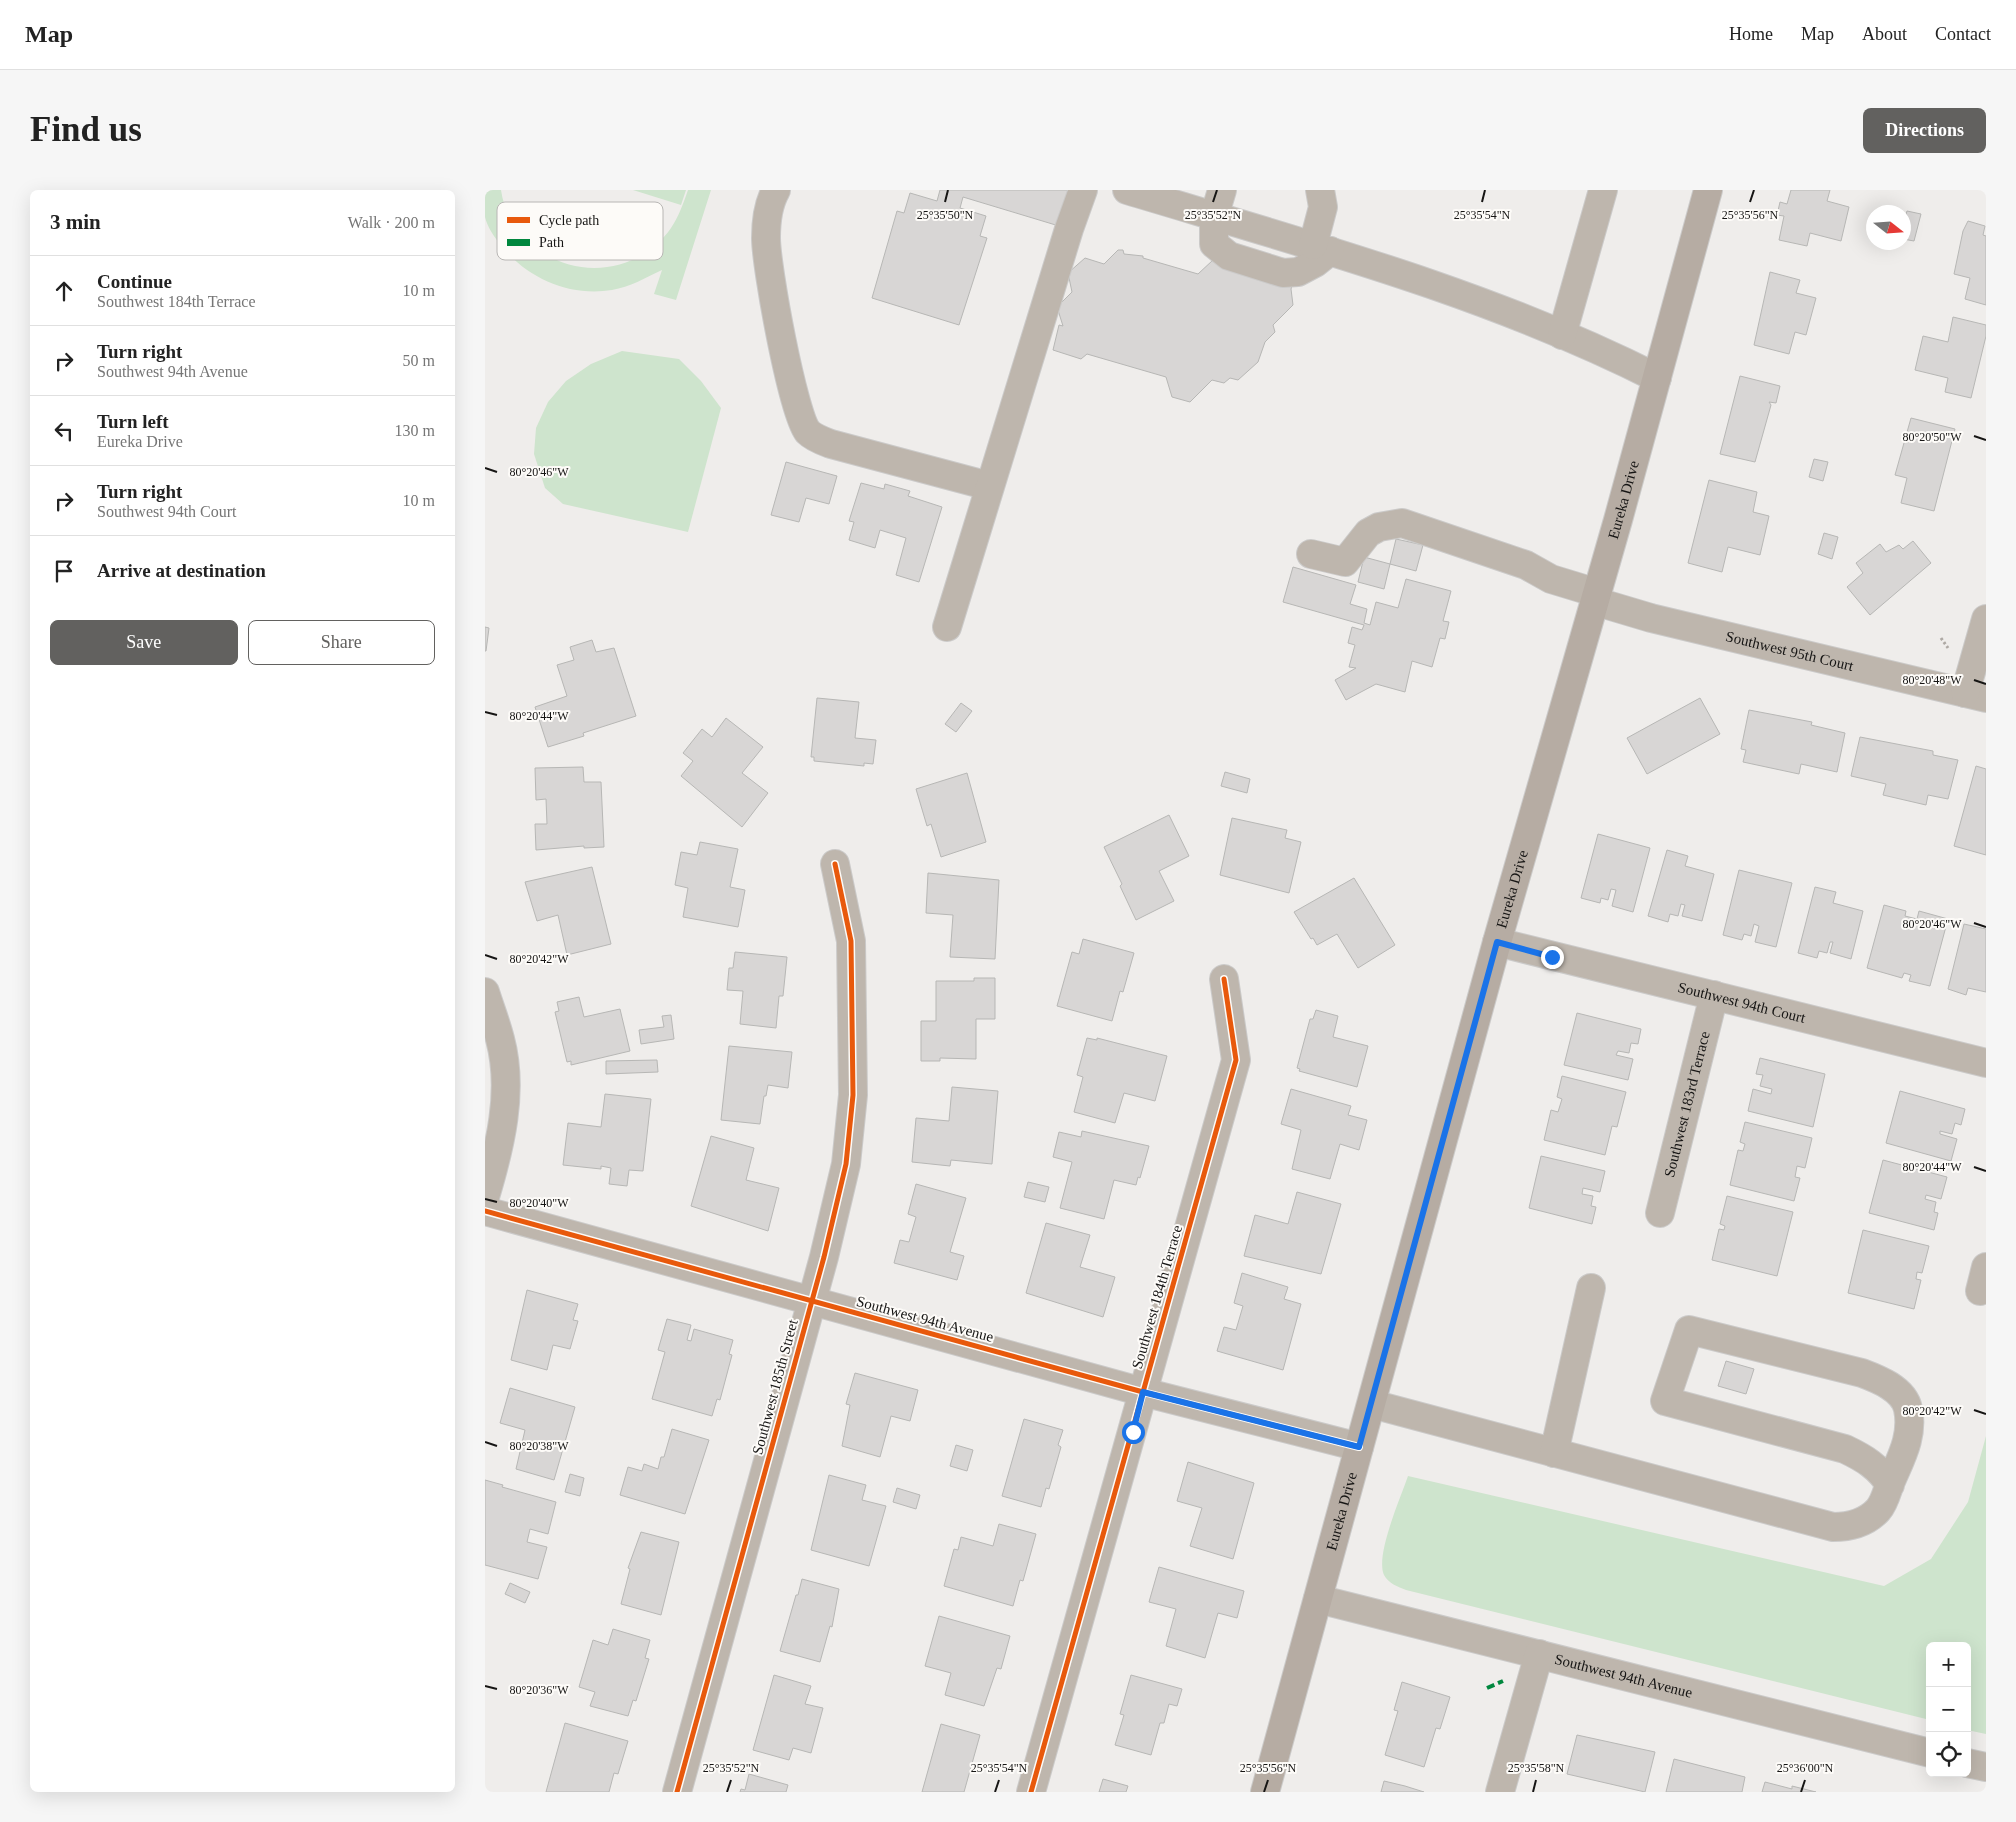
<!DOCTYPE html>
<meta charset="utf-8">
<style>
:root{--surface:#fff;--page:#f6f6f6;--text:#222;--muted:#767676;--line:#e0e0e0;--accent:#62615f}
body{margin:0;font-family:Georgia,serif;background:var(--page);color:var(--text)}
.controls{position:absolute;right:15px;bottom:15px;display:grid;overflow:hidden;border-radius:8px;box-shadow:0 5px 20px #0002}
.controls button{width:45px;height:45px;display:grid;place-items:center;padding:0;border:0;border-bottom:1px solid var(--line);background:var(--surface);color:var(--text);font:25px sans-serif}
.compass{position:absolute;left:1381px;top:15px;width:45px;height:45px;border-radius:50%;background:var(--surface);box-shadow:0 5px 20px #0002;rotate:107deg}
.stop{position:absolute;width:15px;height:15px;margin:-11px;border:4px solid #1a73e8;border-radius:50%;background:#fff}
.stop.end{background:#1a73e8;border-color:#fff;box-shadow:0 1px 5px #0008}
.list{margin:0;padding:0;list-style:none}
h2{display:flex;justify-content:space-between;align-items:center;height:65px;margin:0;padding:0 20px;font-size:21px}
h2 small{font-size:16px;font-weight:400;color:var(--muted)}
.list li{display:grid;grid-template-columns:32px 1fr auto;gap:15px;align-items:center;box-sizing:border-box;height:70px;padding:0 20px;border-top:1px solid var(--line)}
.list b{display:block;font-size:19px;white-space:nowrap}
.list p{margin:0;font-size:16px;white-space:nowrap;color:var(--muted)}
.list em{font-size:16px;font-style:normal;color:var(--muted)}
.actions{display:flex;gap:10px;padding:15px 20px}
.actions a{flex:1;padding:11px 0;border:1px solid var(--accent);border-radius:8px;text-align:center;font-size:18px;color:var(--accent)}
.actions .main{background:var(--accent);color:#fff}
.icon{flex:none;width:28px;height:28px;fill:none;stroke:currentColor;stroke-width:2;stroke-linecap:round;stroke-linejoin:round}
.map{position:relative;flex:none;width:1501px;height:1602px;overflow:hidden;border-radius:8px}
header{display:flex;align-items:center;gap:30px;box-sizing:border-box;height:70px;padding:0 25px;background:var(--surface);border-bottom:1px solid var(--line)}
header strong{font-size:24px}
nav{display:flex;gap:28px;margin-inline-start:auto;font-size:18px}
.intro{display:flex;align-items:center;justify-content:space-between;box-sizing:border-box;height:120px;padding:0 30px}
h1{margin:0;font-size:35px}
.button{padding:12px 22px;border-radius:8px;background:var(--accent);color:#fff;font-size:18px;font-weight:700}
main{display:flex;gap:30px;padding:0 30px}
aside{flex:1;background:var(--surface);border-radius:8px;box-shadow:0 5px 20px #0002}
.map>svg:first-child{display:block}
</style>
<header>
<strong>Map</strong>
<nav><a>Home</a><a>Map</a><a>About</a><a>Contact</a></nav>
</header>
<div class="intro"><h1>Find us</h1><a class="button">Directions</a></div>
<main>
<aside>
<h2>3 min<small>Walk · 200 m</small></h2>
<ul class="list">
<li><svg class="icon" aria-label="ahead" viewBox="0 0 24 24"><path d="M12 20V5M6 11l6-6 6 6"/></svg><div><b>Continue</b><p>Southwest 184th Terrace</p></div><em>10 m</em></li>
<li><svg class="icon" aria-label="right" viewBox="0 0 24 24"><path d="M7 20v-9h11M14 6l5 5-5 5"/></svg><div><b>Turn right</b><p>Southwest 94th Avenue</p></div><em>50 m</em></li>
<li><svg class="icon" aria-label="left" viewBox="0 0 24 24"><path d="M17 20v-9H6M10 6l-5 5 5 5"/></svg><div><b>Turn left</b><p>Eureka Drive</p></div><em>130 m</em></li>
<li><svg class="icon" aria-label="right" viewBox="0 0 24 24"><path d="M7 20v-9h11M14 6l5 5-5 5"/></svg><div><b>Turn right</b><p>Southwest 94th Court</p></div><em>10 m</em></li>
<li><svg class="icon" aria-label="arrive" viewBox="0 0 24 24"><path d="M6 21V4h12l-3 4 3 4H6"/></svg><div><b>Arrive at destination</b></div></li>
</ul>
<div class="actions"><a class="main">Save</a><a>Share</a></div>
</aside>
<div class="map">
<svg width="1501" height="1602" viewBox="0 0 1501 1602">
<rect width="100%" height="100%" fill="#efedeb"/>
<g fill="#cee4cd">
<path d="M 0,0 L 16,0 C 19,22 31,41 48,55 C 89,91 154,84 186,38 C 194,26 198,14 203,0 L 226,0 L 191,110 L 169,104 L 177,80 C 160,88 145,97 127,100 C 84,107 41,88 15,54 C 9,47 2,36 0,27 C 0,19 0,9 0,0 Z"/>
<polygon points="148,0 201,0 196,15"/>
<polygon points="137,161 194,169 216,191 236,218 203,342 78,314 60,298 49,264 51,238 63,212 81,191 106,174"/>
<path d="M 1501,1246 L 1501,1544 L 1482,1540 L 1482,1456 L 1445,1456 L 1445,1530 L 921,1400 C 913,1397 903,1393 899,1385 C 890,1365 916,1307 923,1286 L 1399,1396 L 1446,1369 L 1483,1312 Z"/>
</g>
<g fill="#d8d6d5" stroke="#b7b7b5">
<polygon points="455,0 585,0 574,36 478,7 475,18 501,26 495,46 502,48 474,135 387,108 412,21 419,23 425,3 452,11"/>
<polygon points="1306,0 1345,0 1342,11 1364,17 1356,51 1325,43 1322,56 1294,50 1299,26 1292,25 1295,12 1302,14"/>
<polygon points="1422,21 1436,24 1429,51 1418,49 1418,34"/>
<polygon points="1483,31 1500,36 1498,45 1501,46 1501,115 1480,109 1485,88 1469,84 1478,41"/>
<polygon points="633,60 638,60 639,64 658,66 658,68 713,84 728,70 808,93 806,99 808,115 788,135 790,142 780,152 773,172 753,190 745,188 739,193 727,190 705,212 687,207 681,187 602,164 596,169 568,160 574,135 578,136 572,117 587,102 583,83 600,68 619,74"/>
<polygon points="1285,82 1315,90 1311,103 1331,108 1321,145 1310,142 1304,164 1269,155"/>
<polygon points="1468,127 1501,135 1501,146 1486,208 1460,202 1463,188 1430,180 1438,146 1463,152"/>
<polygon points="1255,186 1295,196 1291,213 1284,212 1286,215 1270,272 1235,264"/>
<polygon points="1426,228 1470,239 1449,321 1416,313 1422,288 1410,285"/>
<polygon points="1329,269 1343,272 1338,291 1324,287"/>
<polygon points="301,272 352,286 344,314 321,308 314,332 286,325"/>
<polygon points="1224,290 1272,302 1268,322 1284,326 1275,365 1243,357 1237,382 1203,373"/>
<polygon points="376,293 399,299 400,294 425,301 423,306 457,317 434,392 411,385 421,348 395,340 390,358 364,350 369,332 364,331"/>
<polygon points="1339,343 1353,347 1347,369 1333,364"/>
<polygon points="911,349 938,355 931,381 905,374"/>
<polygon points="1428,351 1446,373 1385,425 1362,397 1378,383 1371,373 1395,354 1401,362 1414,355 1418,359"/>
<polygon points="879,367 905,374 899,399 873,392"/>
<polygon points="808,377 871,395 865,414 882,419 879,433 885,435 891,412 913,418 921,389 966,401 958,431 964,432 960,449 955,448 947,477 927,471 920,502 891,494 861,510 850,490 871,478 864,477 870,455 863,453 867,437 877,440 879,435 798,412"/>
<polygon points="0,437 4,438 1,461 0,461"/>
<polygon points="107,450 111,462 129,458 151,526 98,543 99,546 63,557 50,517 82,506 72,475 89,470 85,457"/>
<polygon points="332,508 374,512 370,548 391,550 388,574 379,573 379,576 329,571 329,567 326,567"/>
<polygon points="1215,508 1235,544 1162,584 1142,548"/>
<polygon points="476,513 487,521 471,542 460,534"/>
<polygon points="1264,520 1327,532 1326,535 1360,543 1352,582 1316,574 1314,584 1258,572 1261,560 1256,559"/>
<polygon points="241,528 278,557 257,583 283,603 257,637 196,586 208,571 198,563 217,539 227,547"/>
<polygon points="1375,547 1448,561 1448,565 1473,570 1463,609 1443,605 1441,615 1398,605 1401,594 1366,586"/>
<polygon points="1491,576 1501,579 1501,665 1469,656"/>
<polygon points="98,577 99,592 116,592 119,657 99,658 99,656 51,660 50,634 62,634 61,609 51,610 50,578"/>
<polygon points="740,582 765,589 762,603 736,596"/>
<polygon points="482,583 501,652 456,667 446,634 442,636 431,599"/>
<polygon points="684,625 704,666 674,681 689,711 651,730 635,696 637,694 619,657"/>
<polygon points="747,628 802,640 800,648 816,652 804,703 735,685"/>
<polygon points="1113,644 1165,658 1148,722 1127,716 1131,700 1126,699 1123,710 1116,708 1115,713 1096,708"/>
<polygon points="215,652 253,659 245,697 260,700 253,737 198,727 203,698 190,695 196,662 212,665"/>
<polygon points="1182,660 1203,666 1200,676 1229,684 1217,731 1197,726 1200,715 1196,714 1193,726 1185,724 1183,732 1163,726"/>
<polygon points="107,677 126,754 82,765 73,725 52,731 40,692"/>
<polygon points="1254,680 1307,693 1291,757 1270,752 1274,736 1269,734 1266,746 1259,744 1257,750 1238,745"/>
<polygon points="443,683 514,690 510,769 465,767 468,725 441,723"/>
<polygon points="869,688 910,755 873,778 852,744 832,755 828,748 826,749 809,722"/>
<polygon points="1330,697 1351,702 1348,713 1378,721 1366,769 1345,763 1348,752 1345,752 1342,763 1334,761 1332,768 1313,763"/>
<polygon points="1399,715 1421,721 1420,726 1432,729 1434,721 1463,729 1445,796 1424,791 1426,785 1419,783 1417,788 1382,778"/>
<polygon points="1479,734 1501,739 1501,802 1483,798 1481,805 1463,799"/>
<polygon points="598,749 649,763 638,802 635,801 627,831 572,816 587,762 594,764"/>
<polygon points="250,762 302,767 298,806 294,806 291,838 255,834 258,801 242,800 244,778 248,778"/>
<polygon points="489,788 510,788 510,829 491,829 491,869 455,868 455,871 436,871 436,831 451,831 451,791 489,791"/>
<polygon points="94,807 99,827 135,819 145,861 86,875 86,871 82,872 70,822 74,821 72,812"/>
<polygon points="831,820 853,826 848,847 883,856 872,897 814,881 815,879 812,878 825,829 828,829"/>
<polygon points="1092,823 1156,839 1153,854 1146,853 1144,863 1133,861 1131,865 1148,869 1143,890 1079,875"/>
<polygon points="186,825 189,849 156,854 154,840 179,837 177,826"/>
<polygon points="602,848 612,850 612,848 682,866 670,911 639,903 630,933 589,922 598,887 592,885"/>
<polygon points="244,856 307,862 303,898 283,895 281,906 279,906 275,934 236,930"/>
<polygon points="1275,868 1340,884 1328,937 1263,921 1268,899 1286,904 1287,899 1275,896 1278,885 1271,884"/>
<polygon points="172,870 173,882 121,884 121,871"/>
<polygon points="1077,886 1141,902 1132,937 1127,936 1120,965 1059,950 1066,920 1073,922 1077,909 1072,907"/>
<polygon points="467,897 513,901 507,974 466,970 465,976 427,972 431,928 464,931"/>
<polygon points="806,899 866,916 863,925 882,930 874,960 855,954 845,989 807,979 816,940 796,934"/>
<polygon points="1415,901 1480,919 1476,935 1470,933 1467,944 1455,941 1455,944 1472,949 1466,971 1401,953"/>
<polygon points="120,904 166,909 158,981 144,980 142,996 124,994 126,978 116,976 116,979 78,975 83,933 116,937"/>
<polygon points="1260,932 1327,948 1320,978 1312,976 1310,987 1315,988 1309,1011 1245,995 1253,960 1258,961 1260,954 1255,952"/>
<polygon points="597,941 664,956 655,988 653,987 651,995 629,990 619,1029 575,1018 587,972 568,967 574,942 596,947"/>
<polygon points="226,946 269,958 261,990 294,998 283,1041 206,1016"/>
<polygon points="1056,966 1120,981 1115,1002 1098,998 1097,1004 1108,1006 1106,1016 1111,1017 1107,1034 1044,1018"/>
<polygon points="1398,970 1462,987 1456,1009 1441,1005 1440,1009 1451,1012 1449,1022 1453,1023 1449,1040 1384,1023"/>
<polygon points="543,992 564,997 560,1012 539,1007"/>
<polygon points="431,994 481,1008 465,1062 479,1066 472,1090 409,1073 415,1050 424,1052 431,1027 423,1024"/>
<polygon points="812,1002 856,1014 836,1084 759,1066 770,1025 803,1034"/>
<polygon points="1242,1006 1308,1022 1292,1086 1227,1070 1234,1039 1239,1040 1240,1036 1235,1034"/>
<polygon points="561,1033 605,1045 595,1077 630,1087 618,1127 541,1103"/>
<polygon points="1378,1040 1444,1056 1437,1083 1432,1082 1431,1089 1436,1090 1429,1119 1363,1103"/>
<polygon points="757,1083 803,1097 799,1109 816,1114 798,1180 732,1161 739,1137 751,1140 758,1116 749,1113"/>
<polygon points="42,1100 93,1114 88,1130 93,1131 85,1159 68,1155 62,1180 26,1170"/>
<polygon points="182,1129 206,1135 202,1150 206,1151 209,1139 248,1150 244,1164 247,1165 235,1210 232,1209 227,1226 167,1209 180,1162 173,1160"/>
<polygon points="1241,1171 1269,1179 1261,1204 1233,1196"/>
<polygon points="370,1183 433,1200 425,1231 406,1226 395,1267 357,1256 365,1215 361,1214"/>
<polygon points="25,1198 90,1217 69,1290 31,1279 40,1240 15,1233"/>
<polygon points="539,1229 578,1240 573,1255 576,1257 564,1299 561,1298 556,1317 517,1306"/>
<polygon points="187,1239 224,1250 200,1324 135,1305 143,1277 157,1281 159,1274 173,1279 176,1267 179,1267"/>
<polygon points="471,1255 488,1260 482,1281 465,1276"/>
<polygon points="703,1272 769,1293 748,1369 705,1356 717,1318 692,1311"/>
<polygon points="85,1284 99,1288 95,1306 80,1302"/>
<polygon points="344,1285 381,1295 377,1310 401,1316 384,1376 326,1360"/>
<polygon points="0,1290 18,1295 17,1297 71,1312 63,1344 45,1339 42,1352 62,1357 53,1389 0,1375"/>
<polygon points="412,1298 435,1305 431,1319 408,1312"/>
<polygon points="514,1334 551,1344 538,1391 535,1390 528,1416 459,1396 469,1359 473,1360 476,1347 508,1356"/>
<polygon points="156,1342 194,1352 176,1425 136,1414 145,1379 143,1378"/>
<polygon points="674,1377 759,1401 752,1428 733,1423 720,1468 681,1456 691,1419 664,1412"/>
<polygon points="317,1389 354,1399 347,1437 345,1436 335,1472 295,1461 311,1405 313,1405"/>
<polygon points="25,1393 45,1402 40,1413 20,1404"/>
<polygon points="454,1426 525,1446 516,1479 512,1478 499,1516 460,1505 466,1483 440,1476"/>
<polygon points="128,1439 165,1450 160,1468 164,1469 151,1511 148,1510 143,1526 105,1516 110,1502 94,1497 108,1450 123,1455"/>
<polygon points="289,1485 326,1496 320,1514 338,1518 326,1563 308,1558 304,1570 268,1560"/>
<polygon points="646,1485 697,1499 692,1516 684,1514 679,1533 675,1533 666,1565 630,1555 639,1525 635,1524"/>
<polygon points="917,1492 965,1507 955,1539 951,1538 939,1577 900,1565 913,1521 909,1520"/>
<polygon points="80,1533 143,1551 133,1584 129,1583 124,1602 61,1602"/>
<polygon points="456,1534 495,1545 479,1602 437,1602"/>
<polygon points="1092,1545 1170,1562 1160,1602 1082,1584"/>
<polygon points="1189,1569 1260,1587 1257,1602 1181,1602"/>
<polygon points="264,1584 303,1595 301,1602 255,1602 256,1599 260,1600"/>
<polygon points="618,1589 643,1596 641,1602 614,1602"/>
<polygon points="899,1591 920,1596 939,1602 896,1602"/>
<polygon points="1280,1592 1307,1599 1307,1596 1331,1602 1277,1602"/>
</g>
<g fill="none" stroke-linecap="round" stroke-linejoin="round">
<defs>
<g id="minor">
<path d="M 291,0 C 283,14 281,33 281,48 C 281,76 308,225 323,242 C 329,248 338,251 346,254 L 504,296"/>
<path d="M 642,0 C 821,54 1004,103 1172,188"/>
<polyline points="737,0 729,27 729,54 744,66 798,83 813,82 830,73 845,61"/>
<polyline points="828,55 838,17 835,0"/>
<polyline points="1077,145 1118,0"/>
<polyline points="826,364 860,372 883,343 894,337 917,333 1041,375 1066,389 1112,403"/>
<path id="s1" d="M 1109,411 L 1166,428 L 1501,508"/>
<polyline points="462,437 584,39 598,0"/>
<polyline points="1480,503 1501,429"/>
<path id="s2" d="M 1012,752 L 1501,873"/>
<path d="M 0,802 C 5,818 11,833 15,849 C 29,901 15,957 0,1007"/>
<polyline points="0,1021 658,1202 874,1257"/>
<path id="s3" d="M 1175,1023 L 1229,805"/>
<polyline points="1495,1101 1501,1077"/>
<path d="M 887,1214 L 1348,1337 C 1364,1337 1381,1333 1393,1320 C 1399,1313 1401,1305 1404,1296 C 1414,1271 1429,1248 1423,1219 C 1419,1199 1393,1189 1377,1183 L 1204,1140 L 1180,1211 L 1360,1259 C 1379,1268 1394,1277 1405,1295"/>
<polyline points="1069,1263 1106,1098"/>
<path id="s4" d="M 833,1409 L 1445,1563"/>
<polyline points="1482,1573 1501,1577"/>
<polyline points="192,1602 339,1067 361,974 368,905 366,751 350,674"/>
<polyline points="546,1602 751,870 739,789"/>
<polyline points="1015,1602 1054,1464"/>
</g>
<g id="major">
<path id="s5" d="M 780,1602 L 1012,752 L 1133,330 L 1223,0"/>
</g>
</defs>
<use href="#minor" stroke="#cbcac9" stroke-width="30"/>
<use href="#major" stroke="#cbcac9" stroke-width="30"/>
<polyline stroke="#aea9a4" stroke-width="3" stroke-dasharray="2.5 2.5" stroke-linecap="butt" points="1456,448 1463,458"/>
<use href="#minor" stroke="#beb6ad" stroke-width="28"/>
<use href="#major" stroke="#b6aca3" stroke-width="28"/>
<polyline stroke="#00873e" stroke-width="4" stroke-dasharray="8 4" stroke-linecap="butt" points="1002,1498 1018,1491"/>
<defs>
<g id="cycleway">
<polyline points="0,1021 658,1202 874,1257"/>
<polyline points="192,1602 339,1067 361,974 368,905 366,751 350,674"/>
<polyline points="546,1602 751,870 739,789"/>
</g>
</defs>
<use href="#cycleway" stroke="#fdfbf8" stroke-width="8"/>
<use href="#cycleway" stroke="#e8590c" stroke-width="5"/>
</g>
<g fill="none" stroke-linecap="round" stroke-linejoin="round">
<polyline stroke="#1a73e8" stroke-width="6" points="648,1242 658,1202 874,1257 1012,752 1067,767"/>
</g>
<path fill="none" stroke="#161514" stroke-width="2" d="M 460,12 L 463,0M 728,12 L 732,0M 997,12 L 1000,0M 1265,12 L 1269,0M 1489,246 L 1501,250M 0,278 L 12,282M 1489,490 L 1501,494M 0,522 L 12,525M 1489,733 L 1501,737M 0,765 L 12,769M 1489,977 L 1501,981M 0,1009 L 12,1012M 1489,1220 L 1501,1224M 0,1252 L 12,1256M 0,1496 L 12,1499M 242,1602 L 246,1590M 510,1602 L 514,1590M 779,1602 L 783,1590M 1048,1602 L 1051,1590M 1316,1602 L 1320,1590"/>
<g text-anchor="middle" stroke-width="4" stroke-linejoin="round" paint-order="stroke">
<g font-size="15" fill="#161514" stroke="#fdfbf8">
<text dy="5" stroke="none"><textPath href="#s5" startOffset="1341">Eureka Drive</textPath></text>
<text dy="5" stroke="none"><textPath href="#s1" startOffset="202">Southwest 95th Court</textPath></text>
<text dy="5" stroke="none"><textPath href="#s5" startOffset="936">Eureka Drive</textPath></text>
<text dy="5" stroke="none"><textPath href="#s2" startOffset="252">Southwest 94th Court</textPath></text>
<text dy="5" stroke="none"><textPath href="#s3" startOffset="112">Southwest 183rd Terrace</textPath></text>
<text transform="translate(672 1107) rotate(-74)" y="5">Southwest 184th Terrace</text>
<text transform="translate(440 1129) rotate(15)" y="5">Southwest 94th Avenue</text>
<text transform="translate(290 1197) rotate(-75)" y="5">Southwest 185th Street</text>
<text dy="5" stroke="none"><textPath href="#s5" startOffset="291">Eureka Drive</textPath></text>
<text dy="5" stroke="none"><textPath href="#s4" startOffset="315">Southwest 94th Avenue</textPath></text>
</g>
</g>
<rect x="12" y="12" width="166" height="58" rx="8" fill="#fdfbf8" stroke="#b8b6b4" stroke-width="1"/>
<rect x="22" y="27" width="23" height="6" fill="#e8590c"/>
<rect x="22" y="49" width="23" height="7" fill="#00873e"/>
<g font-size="14" fill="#161514">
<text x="54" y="35">Cycle path</text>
<text x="54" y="57">Path</text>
</g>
<g font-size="12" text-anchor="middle" fill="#161514" stroke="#fdfbf8" stroke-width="4" stroke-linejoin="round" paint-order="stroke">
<text x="460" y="29">25°35'50"N</text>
<text x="728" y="29">25°35'52"N</text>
<text x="997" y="29">25°35'54"N</text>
<text x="1265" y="29">25°35'56"N</text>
<text x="1447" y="251">80°20'50"W</text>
<text x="54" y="286">80°20'46"W</text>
<text x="1447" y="494">80°20'48"W</text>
<text x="54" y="530">80°20'44"W</text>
<text x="1447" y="738">80°20'46"W</text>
<text x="54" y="773">80°20'42"W</text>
<text x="1447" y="981">80°20'44"W</text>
<text x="54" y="1017">80°20'40"W</text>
<text x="1447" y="1225">80°20'42"W</text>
<text x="54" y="1260">80°20'38"W</text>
<text x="54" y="1504">80°20'36"W</text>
<text x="246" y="1582">25°35'52"N</text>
<text x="514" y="1582">25°35'54"N</text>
<text x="783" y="1582">25°35'56"N</text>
<text x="1051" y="1582">25°35'58"N</text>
<text x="1320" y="1582">25°36'00"N</text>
</g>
</svg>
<div class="controls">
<button>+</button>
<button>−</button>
<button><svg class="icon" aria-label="locate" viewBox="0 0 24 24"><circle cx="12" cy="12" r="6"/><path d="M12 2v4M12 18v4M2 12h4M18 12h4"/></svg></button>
</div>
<svg class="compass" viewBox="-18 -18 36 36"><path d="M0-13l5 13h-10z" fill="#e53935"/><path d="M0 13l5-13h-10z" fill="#767676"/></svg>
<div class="stop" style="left:648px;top:1242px"></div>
<div class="stop end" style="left:1067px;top:767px"></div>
</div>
</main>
